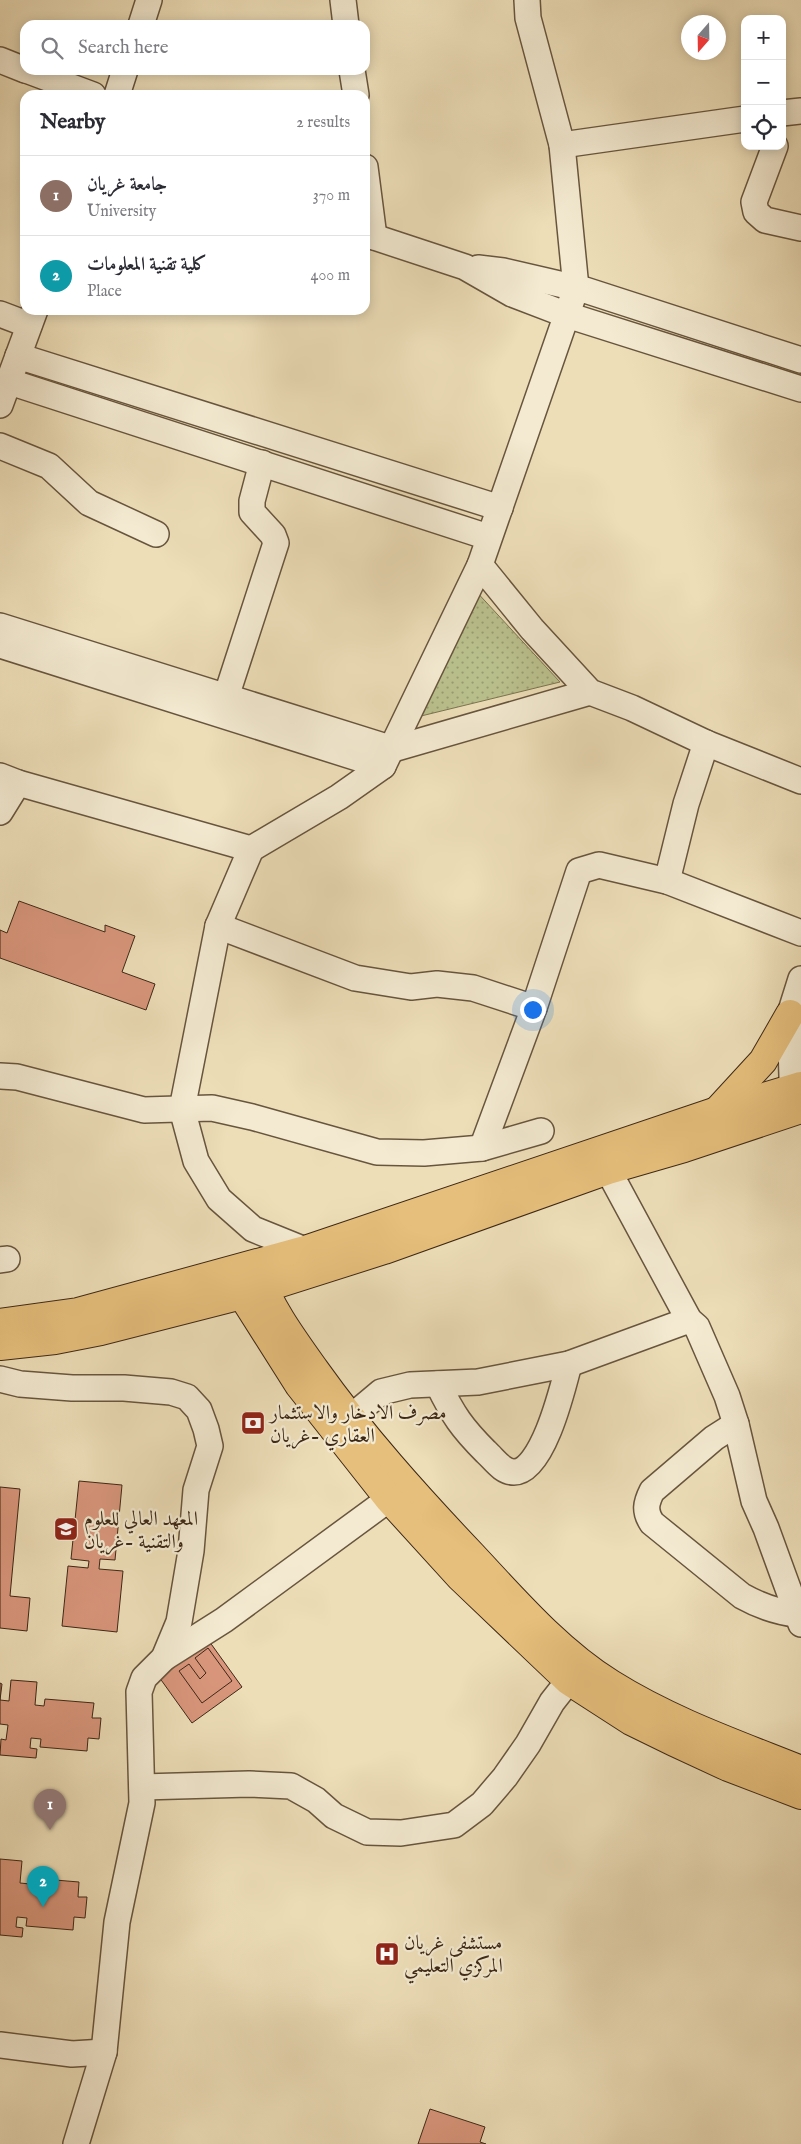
<!DOCTYPE html>
<meta charset="utf-8">
<style>
:root{--surface:#fff;--page:#f2f2f3;--text:#2b2b33;--muted:#7c7c81;--line:#e1e1e2;--accent:#8f2418}
body{margin:0;font-family:"IM FELL English",Amiri,serif;background:var(--page);color:var(--text)}
.controls{position:absolute;right:15px;top:15px;display:grid;overflow:hidden;border-radius:10px;box-shadow:0 2px 12px #0003}
.controls button{width:45px;height:45px;display:grid;place-items:center;padding:0;border:0;border-bottom:1px solid var(--line);background:var(--surface);color:var(--text);font:25px sans-serif}
.compass{position:absolute;left:681px;top:15px;width:45px;height:45px;border-radius:50%;background:var(--surface);box-shadow:0 2px 12px #0003;rotate:200deg}
.you{position:absolute;left:532px;top:1009px;width:18px;height:18px;margin:-12px;border:4px solid #fff;border-radius:50%;background:#1a73e8;box-shadow:0 0 0 8px #1a73e833}
.badge{display:grid;place-items:center;width:32px;height:32px;border-radius:50%;background:var(--accent);color:#fff;font-size:16px;font-weight:700}
.pin{position:absolute;translate:-50% -41px;filter:drop-shadow(0 1px 2px #0008)}
.pin::after{content:'';position:absolute;top:26px;width:18px;height:15px;background:inherit;clip-path:polygon(0 0,100% 0,50% 100%)}
.list{margin:0;padding:0;list-style:none}
h2{display:flex;justify-content:space-between;align-items:center;height:65px;margin:0;padding:0 20px;font-size:21px}
h2 small{font-size:16px;font-weight:400;color:var(--muted)}
.list li{display:grid;grid-template-columns:32px 1fr auto;gap:15px;align-items:center;box-sizing:border-box;height:80px;padding:0 20px;border-top:1px solid var(--line)}
.list b{display:block;font-size:19px;white-space:nowrap}
.list p{margin:0;font-size:16px;white-space:nowrap;color:var(--muted)}
.list em{font-size:16px;font-style:normal;color:var(--muted)}
.icon{flex:none;width:28px;height:28px;fill:none;stroke:currentColor;stroke-width:2;stroke-linecap:round;stroke-linejoin:round}
.map{position:relative;flex:none;width:801px;height:2144px;overflow:hidden}
.search{position:absolute;background:var(--surface);box-shadow:0 2px 12px #0003;left:20px;top:20px;width:350px;height:55px;display:flex;align-items:center;gap:12px;box-sizing:border-box;padding:0 18px;border-radius:15px;color:var(--muted);font-size:19px}
.panel{position:absolute;background:var(--surface);box-shadow:0 2px 12px #0003;left:20px;top:90px;width:350px;height:225px;border-radius:15px}
.map>svg:first-child{display:block}
</style>
<div class="map">
<svg width="801" height="2144" viewBox="0 0 801 2144">
<defs>
<pattern id="green-dots" width="8" height="8" patternUnits="userSpaceOnUse" patternTransform="scale(1.25)"><rect width="8" height="8" fill="#bac18d"/><path d="M2 2h.1M6 6h.1" fill="none" stroke="#989d72" stroke-width="1.8" stroke-linecap="round"/></pattern>
</defs>
<rect width="100%" height="100%" fill="#eddeb8"/>
<filter id="stains"><feTurbulence type="fractalNoise" baseFrequency=".004" numOctaves="4"/><feColorMatrix values="0 0 0 0 .2 0 0 0 0 .09 0 0 0 0 .02 0 0 0 .5 -.17"/></filter>
<radialGradient id="worn" r=".72"><stop offset=".6" stop-color="#630" stop-opacity="0"/><stop offset="1" stop-color="#630" stop-opacity=".3"/></radialGradient>
<polygon fill="url(#green-dots)" stroke="#7b7452" points="473,588 560,682 421,716"/>
<g fill="#d9967c" stroke="#3c2716">
<polygon points="19,901 105,932 105,925 135,936 122,972 155,984 146,1010 0,958 0,930 7,933"/>
<polygon points="79,1481 122,1485 115,1560 100,1559 99,1569 123,1571 117,1632 62,1626 68,1566 88,1568 89,1561 71,1559"/>
<polygon points="0,1487 20,1489 10,1596 30,1598 27,1631 0,1628"/>
<polygon points="209,1641 242,1687 192,1723 159,1677"/>
<polygon points="208,1648 232,1681 202,1703 179,1671 189,1664 200,1679 206,1673 195,1658"/>
<polygon points="11,1680 37,1682 35,1705 44,1706 45,1699 94,1703 92,1718 101,1718 99,1739 88,1738 87,1751 40,1747 41,1739 31,1738 30,1748 37,1749 36,1758 0,1755 1,1739 6,1740 8,1725 0,1724 0,1683 2,1684 0,1700 9,1701"/>
<polygon points="0,1859 22,1861 20,1883 30,1884 31,1878 79,1882 78,1897 87,1897 85,1918 74,1917 73,1930 26,1926 27,1918 17,1917 16,1927 23,1928 22,1937 0,1935"/>
<polygon points="430,2109 485,2127 480,2142 486,2144 418,2144"/>
</g>
<g fill="none" stroke-linecap="round" stroke-linejoin="round">
<defs>
<g id="minor">
<polyline points="343,0 346,25"/>
<polyline points="141,25 149,0"/>
<polyline points="0,60 25,70"/>
<polyline points="26,70 93,95"/>
<polyline points="352,70 356,95"/>
<polyline points="117,95 125,70"/>
<polyline points="782,113 801,111"/>
<polyline points="562,145 745,119"/>
<polyline points="775,146 754,202 756,212 765,220 801,228"/>
<polyline points="365,167 374,237"/>
<polyline points="365,234 465,267 512,294 567,315 801,389"/>
<polyline points="478,268 503,271 585,290 801,360"/>
<polyline points="0,314 29,325"/>
<polyline points="18,356 500,508"/>
<polyline points="7,381 488,537"/>
<polyline points="0,405 35,310"/>
<polyline points="0,446 49,466 89,503 156,534"/>
<polyline points="480,565 576,288 562,145 528,18 527,0"/>
<polyline points="0,626 393,749 590,692"/>
<polyline points="0,645 383,766"/>
<polyline points="226,697 276,543 273,535 252,512 252,501 262,463"/>
<polyline points="0,776 18,783 251,849 339,797 383,766 480,565 532,629 590,692 632,708 706,743 801,781"/>
<polyline points="0,812 18,783"/>
<polyline points="251,849 218,926 182,1109 196,1161 219,1199 253,1229 305,1250"/>
<polyline points="667,881 686,804 706,743"/>
<polyline points="218,926 355,978 411,987 437,984 473,988 534,1008"/>
<polyline points="0,1076 17,1077 144,1110 212,1108 252,1117 377,1152 424,1153 482,1148 541,1131"/>
<polyline points="793,1107 790,1014 801,979"/>
<polyline points="482,1148 534,1008 579,871 599,865 667,881 801,933"/>
<polyline points="608,1170 689,1320 697,1327 727,1396 736,1424 754,1501 766,1528 801,1624"/>
<polyline points="0,1260 7,1259"/>
<polyline points="0,1379 20,1384 72,1388 124,1388 171,1392 187,1397 199,1410 206,1429 210,1446 196,1490 191,1551 179,1622 164,1658 144,1678 139,1692 142,1803 117,1922 104,2052 76,2144"/>
<path d="M 438,1384 C 453,1415 462,1428 486,1452 C 494,1459 502,1472 514,1472 C 543,1472 563,1387 569,1364"/>
<polyline points="350,1418 381,1392 410,1385 478,1382 569,1364 689,1320"/>
<path d="M 736,1424 L 714,1438 L 652,1491 C 646,1503 644,1511 652,1523 L 742,1596 C 760,1606 777,1612 796,1614"/>
<polyline points="164,1658 224,1620 389,1499"/>
<polyline points="142,1787 249,1784 291,1786 316,1800 334,1816 367,1832 401,1833 454,1825 482,1804 505,1777 528,1744 552,1702 581,1665"/>
<polyline points="0,2045 72,2054 104,2052"/>
</g>
<g id="major">
<polyline points="718,1110 763,1061 790,1014"/>
<path d="M 257,1272 C 270,1308 293,1339 315,1370 C 362,1436 416,1496 472,1555 C 514,1600 558,1651 611,1684 C 670,1721 736,1744 801,1770"/>
<polyline points="236,1280 242,1295 299,1385 389,1499 460,1577 569,1681 631,1721 674,1742 728,1767 801,1795"/>
<polyline points="0,1323 78,1312 305,1250 717,1111 801,1086"/>
<polyline points="0,1346 55,1340 101,1331 242,1295 384,1250 608,1170 684,1148 801,1109"/>
</g>
</defs>
<use href="#minor" stroke="#68553e" stroke-width="28"/>
<use href="#major" stroke="#3c2716" stroke-width="30"/>
<use href="#minor" stroke="#f3ead1" stroke-width="25"/>
<use href="#major" stroke="#e6bf7c" stroke-width="28"/>
</g>
<defs>
<symbol id="bank-square" viewBox="-11 -11 22 22"><rect x="-9" y="-9" width="18" height="18" rx="4" fill="#8f2418" stroke="#f3ead1"/><path d="M-6-4H6V4H-6ZM0-2.3a2.3 2.3 0 1 0 0 4.6a2.3 2.3 0 1 0 0-4.6Z" fill="#fff"/></symbol>
<symbol id="university-square" viewBox="-11 -11 22 22"><rect x="-9" y="-9" width="18" height="18" rx="4" fill="#8f2418" stroke="#f3ead1"/><path d="M0-5L7-2L0 1L-7-2ZM-4 1L0 2.5L4 1V4Q0 6-4 4Z" fill="#fff"/></symbol>
<symbol id="hospital-square" viewBox="-11 -11 22 22"><rect x="-9" y="-9" width="18" height="18" rx="4" fill="#8f2418" stroke="#f3ead1"/><path d="M-5-5h3v3.5h4V-5h3V5h-3V1.5h-4V5h-3Z" fill="#fff"/></symbol>
</defs>
<g fill-rule="evenodd">
<use href="#bank-square" x="239" y="1409" width="28" height="28"/>
<use href="#university-square" x="52" y="1515" width="28" height="28"/>
<use href="#hospital-square" x="373" y="1940" width="28" height="28"/>
</g>
<g text-anchor="middle" stroke-width="4.5" stroke-linejoin="round" paint-order="stroke">
<g font-size="20" fill="#3c2716" stroke="#f3ead1" text-anchor="start">
<text x="270" y="1419">مصرف الادخار والاستثمار<tspan x="270" dy="23">العقاري -غريان</tspan></text>
<text x="84" y="1525">المعهد العالي للعلوم<tspan x="84" dy="23">والتقنية -غريان</tspan></text>
<text x="404" y="1949">مستشفى غريان<tspan x="404" dy="23">المركزي التعليمي</tspan></text>
</g>
</g>
<rect width="100%" height="100%" filter="url(#stains)"/>
<rect width="100%" height="100%" fill="url(#worn)"/>
</svg>
<div class="controls">
<button>+</button>
<button>−</button>
<button><svg class="icon" aria-label="locate" viewBox="0 0 24 24"><circle cx="12" cy="12" r="6"/><path d="M12 2v4M12 18v4M2 12h4M18 12h4"/></svg></button>
</div>
<svg class="compass" viewBox="-18 -18 36 36"><path d="M0-13l5 13h-10z" fill="#e53935"/><path d="M0 13l5-13h-10z" fill="#7c7c81"/></svg>
<div class="you"></div>
<div class="pin badge" style="left:50px;top:1830px;background:#8d6e63">1</div>
<div class="pin badge" style="left:43px;top:1907px;background:#0f9aa8">2</div>
<div class="search"><svg class="icon" aria-label="search" viewBox="0 0 24 24"><circle cx="10" cy="10" r="6"/><path d="M15 15l6 6"/></svg>Search here</div>
<section class="panel">
<h2>Nearby<small>2 results</small></h2>
<ul class="list">
<li><span class="badge" style="background:#8d6e63">1</span><div><b>جامعة غريان</b><p>University</p></div><em>370 m</em></li>
<li><span class="badge" style="background:#0f9aa8">2</span><div><b>كلية تقنية المعلومات</b><p>Place</p></div><em>400 m</em></li>
</ul>
</section>
</div>
